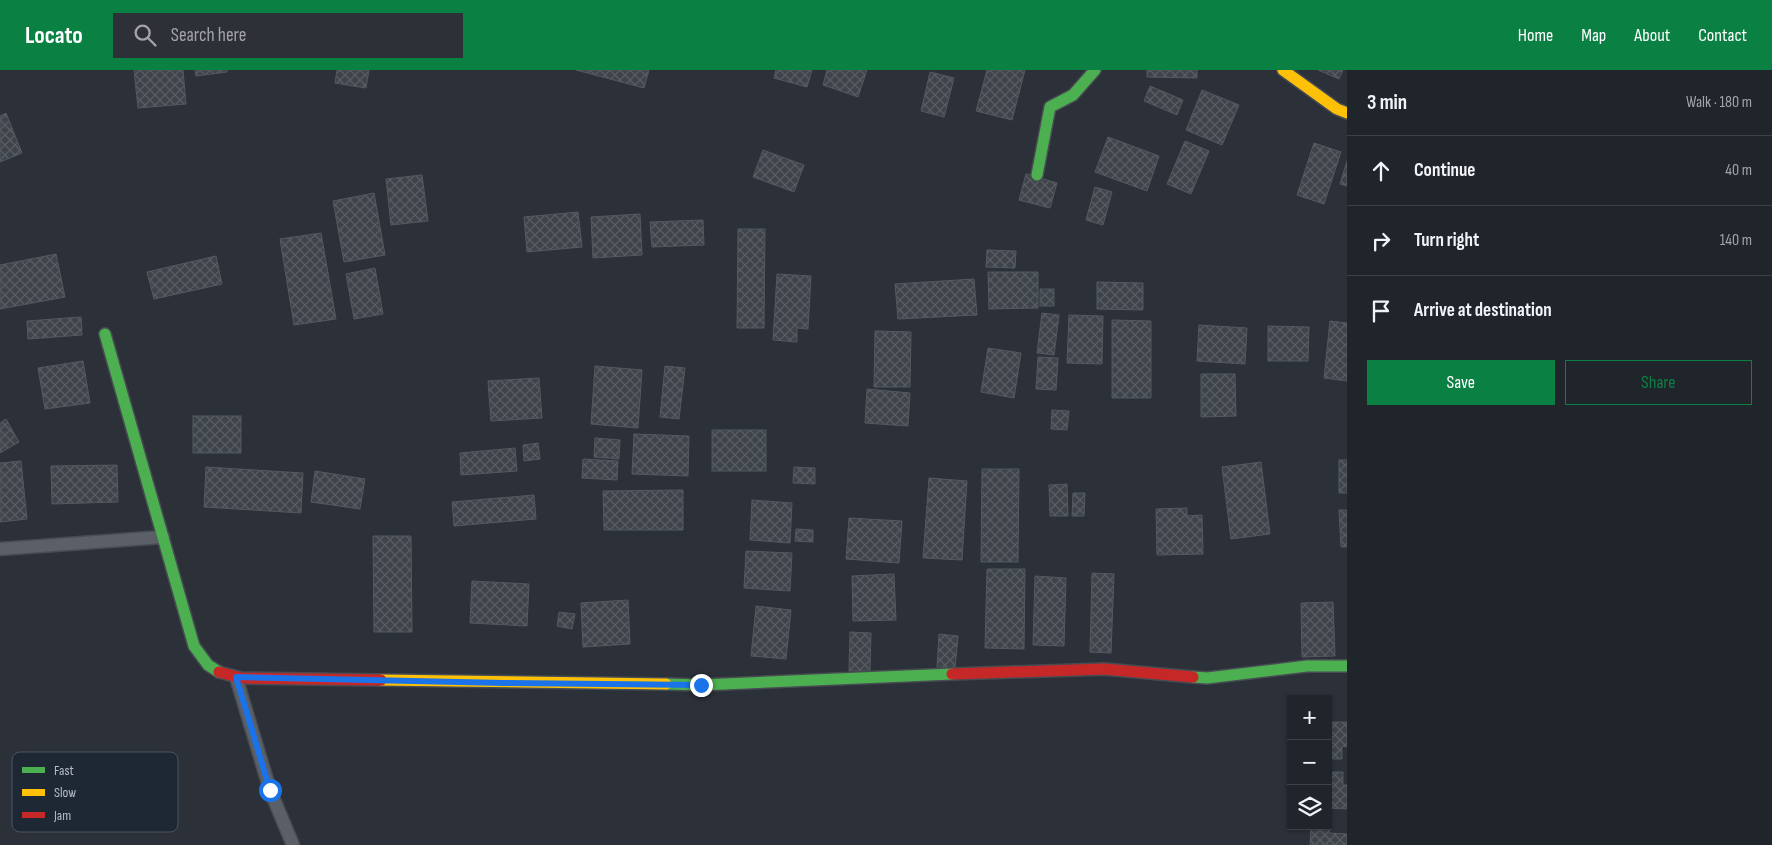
<!DOCTYPE html>
<meta charset="utf-8">
<style>
:root{--surface:#20242b;--page:#2d3037;--text:#f1f3f6;--muted:#a2a4a9;--line:#3d4147;--accent:#0b8043}
body{margin:0;font-family:"Sofia Sans Condensed",sans-serif;background:var(--page);color:var(--text)}
.controls{position:absolute;right:15px;bottom:15px;display:grid;overflow:hidden;border-radius:0px;box-shadow:0 1px 4px #0004}
.controls button{width:45px;height:45px;display:grid;place-items:center;padding:0;border:0;border-bottom:1px solid var(--line);background:var(--surface);color:var(--text);font:25px sans-serif}
.stop{position:absolute;width:15px;height:15px;margin:-11px;border:4px solid #1a73e8;border-radius:50%;background:#fff}
.stop.end{background:#1a73e8;border-color:#fff;box-shadow:0 1px 5px #0008}
.list{margin:0;padding:0;list-style:none}
h2{display:flex;justify-content:space-between;align-items:center;height:65px;margin:0;padding:0 20px;font-size:21px}
h2 small{font-size:16px;font-weight:400;color:var(--muted)}
.list li{display:grid;grid-template-columns:32px 1fr auto;gap:15px;align-items:center;box-sizing:border-box;height:70px;padding:0 20px;border-top:1px solid var(--line)}
.list b{display:block;font-size:19px;white-space:nowrap}
.list em{font-size:16px;font-style:normal;color:var(--muted)}
.actions{display:flex;gap:10px;padding:15px 20px}
.actions a{flex:1;padding:11px 0;border:1px solid var(--accent);border-radius:0px;text-align:center;font-size:18px;color:var(--accent)}
.actions .main{background:var(--accent);color:#fff}
.icon{flex:none;width:28px;height:28px;fill:none;stroke:currentColor;stroke-width:2;stroke-linecap:round;stroke-linejoin:round}
.map{position:relative;flex:none;width:1347px;height:775px;overflow:hidden}
header{display:flex;align-items:center;gap:30px;box-sizing:border-box;height:70px;padding:0 25px;background:var(--accent);color:#fff}
header strong{font-size:24px}
nav{display:flex;gap:28px;margin-inline-start:auto;font-size:18px}
.search{width:350px;height:45px;background:var(--page);display:flex;align-items:center;gap:12px;box-sizing:border-box;padding:0 18px;border-radius:0px;color:var(--muted);font-size:19px}
main{display:flex}
aside{flex:1;background:var(--surface)}
.map>svg:first-child{display:block}
</style>
<header>
<strong>Locato</strong>
<div class="search"><svg class="icon" aria-label="search" viewBox="0 0 24 24"><circle cx="10" cy="10" r="6"/><path d="M15 15l6 6"/></svg>Search here</div>
<nav><a>Home</a><a>Map</a><a>About</a><a>Contact</a></nav>
</header>
<main>
<div class="map">
<svg width="1347" height="775" viewBox="0 0 1347 775">
<defs>
<pattern id="building-cross-hatch" width="8" height="8" patternUnits="userSpaceOnUse" patternTransform="scale(1.25)"><rect width="8" height="8" fill="#3f444b"/><path d="M0 0l8 8M0 8l8-8" fill="none" stroke="#585d64"/></pattern>
</defs>
<rect width="100%" height="100%" fill="#2b3039"/>
<g fill="url(#building-cross-hatch)" stroke="#535861">
<polygon points="134,0 183,0 186,34 138,38"/>
<polygon points="195,0 227,0 227,2 196,6"/>
<polygon points="337,0 369,0 366,18 335,13"/>
<polygon points="576,0 649,0 644,18"/>
<polygon points="776,0 812,0 807,17 774,8"/>
<polygon points="827,0 867,0 858,27 823,15"/>
<polygon points="987,0 1025,0 1012,50 976,41"/>
<polygon points="1147,0 1197,0 1197,8 1147,7"/>
<polygon points="1318,0 1343,0 1339,9"/>
<polygon points="930,2 954,8 944,47 921,41"/>
<polygon points="1150,16 1183,30 1177,45 1144,31"/>
<polygon points="1202,20 1239,35 1222,75 1186,60"/>
<polygon points="6,43 22,83 0,92 0,46"/>
<polygon points="1108,67 1159,86 1147,121 1095,102"/>
<polygon points="1185,71 1209,81 1191,124 1167,114"/>
<polygon points="1314,73 1341,82 1324,134 1297,125"/>
<polygon points="763,80 804,95 794,122 753,107"/>
<polygon points="1347,91 1347,116 1340,114"/>
<polygon points="1026,104 1057,113 1050,138 1019,130"/>
<polygon points="422,105 428,151 391,155 386,109"/>
<polygon points="1095,117 1112,122 1103,155 1086,150"/>
<polygon points="374,123 385,185 344,192 333,131"/>
<polygon points="578,142 582,177 527,182 524,147"/>
<polygon points="640,144 642,185 593,188 591,147"/>
<polygon points="703,150 704,175 652,177 650,152"/>
<polygon points="738,159 765,159 764,258 737,258"/>
<polygon points="321,163 336,249 294,255 280,169"/>
<polygon points="987,180 1016,181 1015,198 986,197"/>
<polygon points="56,184 65,227 0,239 0,195"/>
<polygon points="216,186 222,214 154,229 147,202"/>
<polygon points="375,198 383,244 354,249 346,204"/>
<polygon points="988,202 1038,202 1038,238 989,239"/>
<polygon points="777,204 811,206 808,259 797,258 797,272 773,270"/>
<polygon points="974,209 977,245 898,249 895,214"/>
<polygon points="1097,212 1143,213 1143,240 1097,239"/>
<rect x="1040" y="219" width="14" height="17"/>
<polygon points="1042,243 1059,245 1054,285 1037,283"/>
<polygon points="1069,245 1103,246 1102,294 1067,293"/>
<polygon points="81,247 82,265 28,269 27,251"/>
<polygon points="1112,250 1151,251 1151,328 1112,328"/>
<polygon points="1330,251 1347,253 1347,311 1324,308"/>
<polygon points="1199,255 1247,258 1245,294 1197,291"/>
<polygon points="1268,256 1309,257 1308,291 1268,291"/>
<polygon points="875,261 911,262 910,317 874,317"/>
<polygon points="988,278 1021,283 1014,328 981,322"/>
<polygon points="1038,287 1058,288 1056,320 1036,319"/>
<polygon points="83,291 90,333 45,339 38,298"/>
<polygon points="595,296 642,300 638,358 591,354"/>
<polygon points="665,296 685,298 679,349 660,347"/>
<polygon points="1201,304 1235,304 1236,346 1201,347"/>
<polygon points="539,308 542,348 491,351 488,311"/>
<polygon points="867,319 910,323 908,356 865,353"/>
<polygon points="1052,340 1069,341 1067,360 1051,359"/>
<rect x="193" y="346" width="48" height="37"/>
<polygon points="6,349 19,372 0,383 0,353"/>
<rect x="712" y="360" width="54" height="41"/>
<polygon points="634,364 689,366 688,406 632,404"/>
<polygon points="595,368 620,370 619,389 594,387"/>
<polygon points="538,373 540,389 524,391 523,375"/>
<polygon points="515,378 517,401 461,405 460,383"/>
<polygon points="583,389 618,391 617,410 582,408"/>
<rect x="1339" y="390" width="8" height="33"/>
<polygon points="21,391 27,449 0,452 0,393"/>
<polygon points="1261,392 1270,464 1231,469 1222,397"/>
<polygon points="117,395 118,432 52,434 51,396"/>
<polygon points="206,397 303,403 301,443 204,437"/>
<polygon points="794,397 815,398 815,414 793,413"/>
<polygon points="982,399 1019,399 1018,492 981,492"/>
<polygon points="315,401 365,409 360,439 311,432"/>
<polygon points="929,408 967,411 962,490 923,488"/>
<polygon points="1067,414 1068,446 1050,446 1049,415"/>
<polygon points="683,420 683,460 604,460 603,421"/>
<polygon points="1073,423 1085,423 1084,446 1072,446"/>
<polygon points="534,425 536,449 454,456 452,432"/>
<polygon points="752,430 792,433 790,473 750,470"/>
<polygon points="1187,438 1187,446 1202,445 1203,484 1157,485 1156,439"/>
<polygon points="1339,440 1347,440 1347,477 1341,477"/>
<polygon points="849,448 902,451 899,493 846,489"/>
<polygon points="796,459 813,460 813,472 795,471"/>
<polygon points="373,466 411,466 412,562 374,562"/>
<polygon points="746,481 792,483 790,521 744,518"/>
<polygon points="987,499 1025,499 1024,579 985,578"/>
<polygon points="1092,503 1114,504 1111,583 1090,582"/>
<polygon points="894,504 896,550 853,551 852,506"/>
<polygon points="1035,506 1066,508 1064,576 1033,575"/>
<polygon points="472,511 529,514 527,556 470,553"/>
<polygon points="628,530 630,574 583,577 581,533"/>
<polygon points="1333,532 1335,586 1302,587 1301,533"/>
<polygon points="756,536 791,540 786,589 751,586"/>
<polygon points="559,542 575,544 572,559 557,556"/>
<polygon points="850,562 871,563 870,601 849,601"/>
<polygon points="939,564 958,566 955,598 937,597"/>
<polygon points="1328,646 1331,646 1331,652 1347,652 1347,677 1342,676 1342,689 1328,689"/>
<polygon points="1328,702 1343,702 1343,715 1347,715 1347,739 1328,738"/>
<polygon points="1311,756 1330,756 1329,763 1347,764 1347,775 1310,775"/>
</g>
<g fill="none" stroke-linecap="round" stroke-linejoin="round">
<defs>
<g id="lane">
<polyline points="0,479 163,467"/>
<polyline points="236,607 270,720 293,775"/>
</g>
<g id="fast">
<polyline points="1037,105 1050,37 1073,25 1095,0"/>
<polyline points="105,264 194,576 208,595 219,602"/>
<polyline points="1193,607 1207,608 1307,596 1347,596"/>
<polyline points="666,614 701,615 952,604"/>
</g>
<g id="slow">
<polyline points="1283,0 1337,39 1347,43"/>
<polyline points="381,610 666,614"/>
</g>
<g id="jam">
<polyline points="219,602 241,608 381,610"/>
<polyline points="952,604 1104,599 1193,607"/>
</g>
</defs>
<use href="#lane" stroke="#474b52" stroke-width="15"/>
<use href="#fast" stroke="#474b52" stroke-width="14"/>
<use href="#slow" stroke="#474b52" stroke-width="14"/>
<use href="#jam" stroke="#474b52" stroke-width="14"/>
<use href="#lane" stroke="#5b5f67" stroke-width="12"/>
<use href="#fast" stroke="#4caf50" stroke-width="11"/>
<use href="#slow" stroke="#ffc107" stroke-width="11"/>
<use href="#jam" stroke="#c62828" stroke-width="11"/>
</g>
<g fill="none" stroke-linecap="round" stroke-linejoin="round">
<polyline stroke="#1a73e8" stroke-width="6" points="270,720 236,607 504,613 701,615"/>
</g>
<rect x="12" y="682" width="166" height="80" rx="8" fill="#1e2734" stroke="#4c5461" stroke-width="1"/>
<rect x="22" y="697" width="23" height="6" fill="#4caf50"/>
<rect x="22" y="719" width="23" height="7" fill="#ffc107"/>
<rect x="22" y="742" width="23" height="6" fill="#c62828"/>
<g font-size="14" fill="#b6bdc9">
<text x="54" y="705">Fast</text>
<text x="54" y="727">Slow</text>
<text x="54" y="750">Jam</text>
</g>
</svg>
<div class="controls">
<button>+</button>
<button>−</button>
<button><svg class="icon" aria-label="layers" viewBox="0 0 24 24"><path d="M12 4l9 5-9 5-9-5zM3 14l9 5 9-5"/></svg></button>
</div>
<div class="stop" style="left:270px;top:720px"></div>
<div class="stop end" style="left:701px;top:615px"></div>
</div>
<aside>
<h2>3 min<small>Walk · 180 m</small></h2>
<ul class="list">
<li><svg class="icon" aria-label="ahead" viewBox="0 0 24 24"><path d="M12 20V5M6 11l6-6 6 6"/></svg><div><b>Continue</b></div><em>40 m</em></li>
<li><svg class="icon" aria-label="right" viewBox="0 0 24 24"><path d="M7 20v-9h11M14 6l5 5-5 5"/></svg><div><b>Turn right</b></div><em>140 m</em></li>
<li><svg class="icon" aria-label="arrive" viewBox="0 0 24 24"><path d="M6 21V4h12l-3 4 3 4H6"/></svg><div><b>Arrive at destination</b></div></li>
</ul>
<div class="actions"><a class="main">Save</a><a>Share</a></div>
</aside>
</main>
